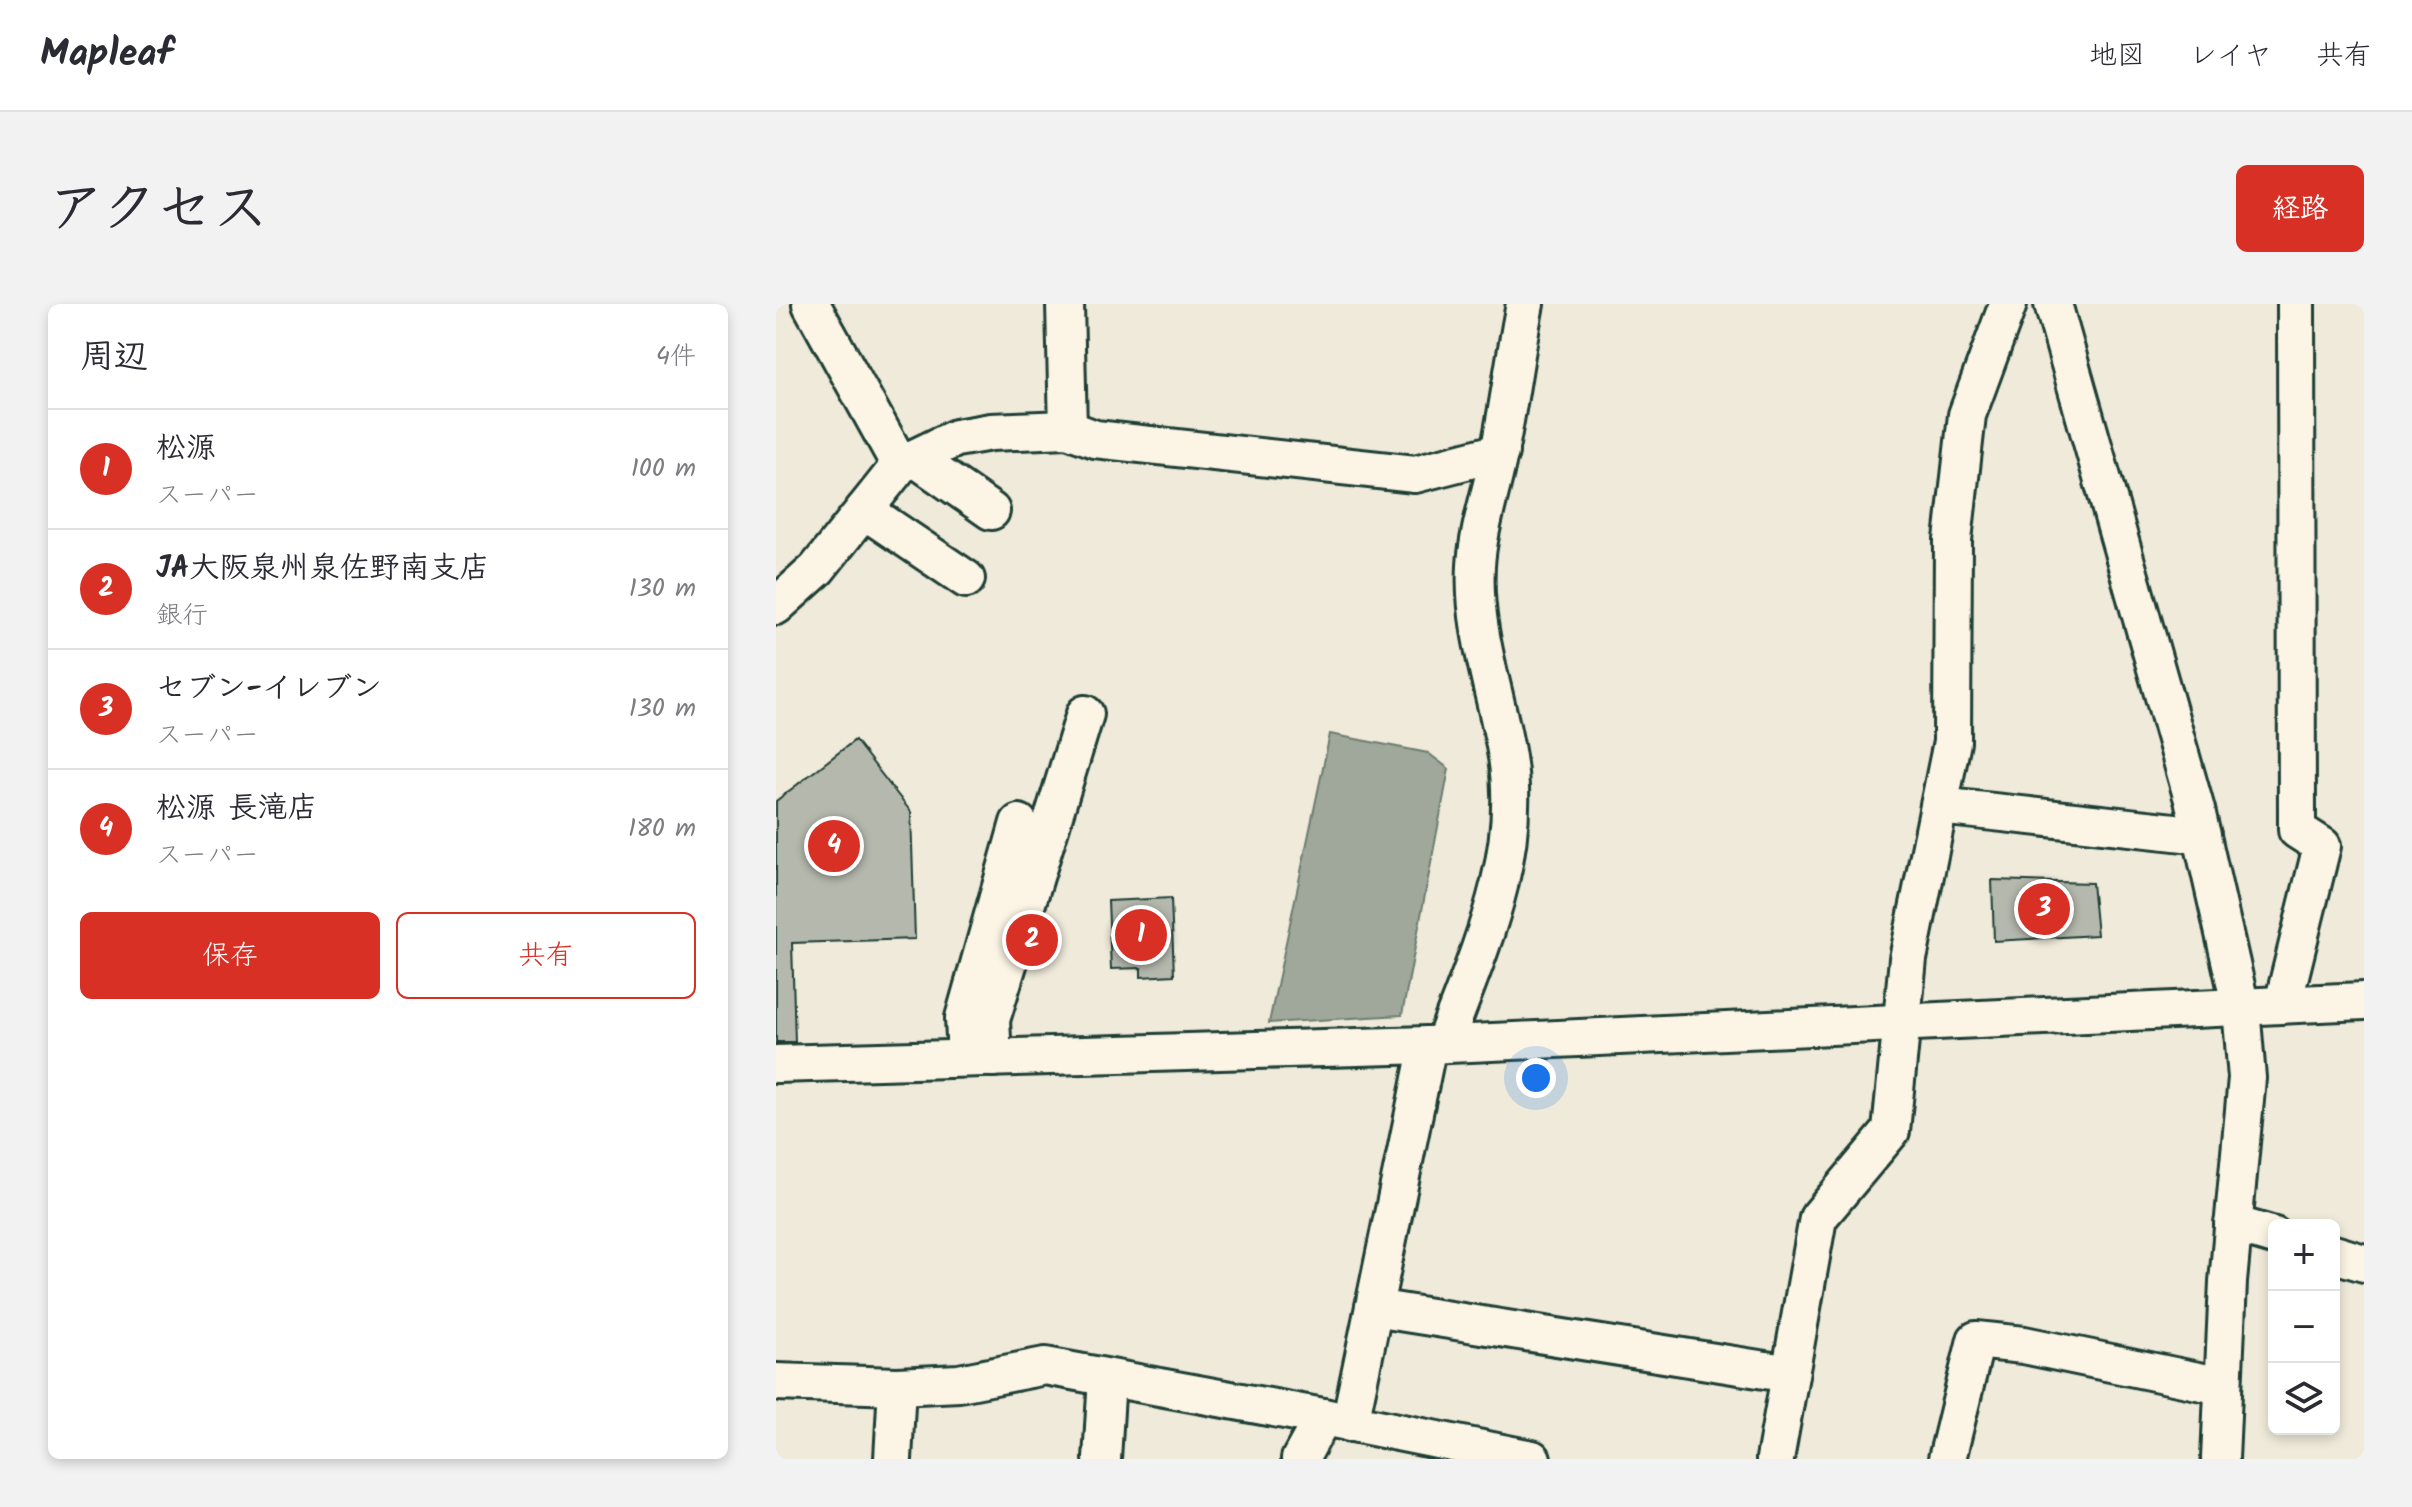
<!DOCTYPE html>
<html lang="ja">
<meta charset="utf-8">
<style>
:root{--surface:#fff;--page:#f2f2f3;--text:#2b2b33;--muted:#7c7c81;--line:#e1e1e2;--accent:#d93025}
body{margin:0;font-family:Kalam,"Klee One",sans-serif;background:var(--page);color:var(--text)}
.controls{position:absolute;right:24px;bottom:24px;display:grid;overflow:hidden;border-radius:12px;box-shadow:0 4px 12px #0003}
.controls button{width:72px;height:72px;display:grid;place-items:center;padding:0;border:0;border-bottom:2px solid var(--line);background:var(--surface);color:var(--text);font:40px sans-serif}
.you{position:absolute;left:760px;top:774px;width:28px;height:28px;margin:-20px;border:6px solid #fff;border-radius:50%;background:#1a73e8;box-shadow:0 0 0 12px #1a73e833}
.badge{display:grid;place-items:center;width:52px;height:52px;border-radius:50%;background:var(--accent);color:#fff;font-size:26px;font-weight:700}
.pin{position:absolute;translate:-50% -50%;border:4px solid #fff;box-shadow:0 2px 8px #0006}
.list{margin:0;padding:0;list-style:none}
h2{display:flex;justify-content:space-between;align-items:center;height:104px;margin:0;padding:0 32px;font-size:34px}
h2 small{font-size:26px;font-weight:400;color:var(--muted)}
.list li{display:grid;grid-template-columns:52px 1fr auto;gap:24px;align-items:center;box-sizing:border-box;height:120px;padding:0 32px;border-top:2px solid var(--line)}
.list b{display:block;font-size:30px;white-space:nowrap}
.list p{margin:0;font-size:26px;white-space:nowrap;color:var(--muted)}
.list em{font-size:26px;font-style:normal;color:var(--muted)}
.actions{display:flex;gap:16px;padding:24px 32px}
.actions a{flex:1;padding:18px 0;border:2px solid var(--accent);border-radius:12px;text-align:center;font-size:28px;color:var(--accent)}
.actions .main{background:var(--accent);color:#fff}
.icon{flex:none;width:44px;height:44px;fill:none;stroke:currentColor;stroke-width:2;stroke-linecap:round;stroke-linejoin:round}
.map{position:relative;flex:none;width:1588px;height:1155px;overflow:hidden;border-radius:12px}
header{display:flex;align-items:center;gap:48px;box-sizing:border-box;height:112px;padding:0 40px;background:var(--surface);border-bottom:2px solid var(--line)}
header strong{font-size:38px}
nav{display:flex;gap:44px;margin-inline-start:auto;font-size:28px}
.intro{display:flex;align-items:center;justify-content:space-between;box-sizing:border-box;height:192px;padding:0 48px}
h1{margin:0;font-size:56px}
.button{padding:20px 36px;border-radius:12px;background:var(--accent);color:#fff;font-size:28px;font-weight:700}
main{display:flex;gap:48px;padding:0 48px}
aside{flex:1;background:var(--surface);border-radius:12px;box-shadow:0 4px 12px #0003}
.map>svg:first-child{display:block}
</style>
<header>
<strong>Mapleaf</strong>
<nav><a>地図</a><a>レイヤ</a><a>共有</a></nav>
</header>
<div class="intro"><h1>アクセス</h1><a class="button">経路</a></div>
<main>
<aside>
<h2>周辺<small>4件</small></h2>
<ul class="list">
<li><span class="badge">1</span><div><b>松源</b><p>スーパー</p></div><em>100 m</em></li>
<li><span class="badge">2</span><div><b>JA大阪泉州泉佐野南支店</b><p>銀行</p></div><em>130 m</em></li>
<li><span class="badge">3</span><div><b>セブン-イレブン</b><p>スーパー</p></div><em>130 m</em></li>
<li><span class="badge">4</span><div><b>松源 長滝店</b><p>スーパー</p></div><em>180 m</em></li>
</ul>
<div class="actions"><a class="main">保存</a><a>共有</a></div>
</aside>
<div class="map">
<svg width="1588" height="1155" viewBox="0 0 1588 1155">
<rect width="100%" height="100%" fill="#efeada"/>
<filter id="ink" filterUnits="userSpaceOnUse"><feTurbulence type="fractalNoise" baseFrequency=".0125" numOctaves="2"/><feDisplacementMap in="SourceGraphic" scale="16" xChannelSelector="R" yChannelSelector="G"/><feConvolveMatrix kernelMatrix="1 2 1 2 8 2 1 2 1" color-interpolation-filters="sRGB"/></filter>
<g filter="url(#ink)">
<polygon fill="#9fa89a" stroke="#6c7d71" stroke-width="2" points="554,430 652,449 673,465 626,711 493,719"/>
<g fill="#b5b9ad" stroke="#1f3d34" stroke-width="2">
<polygon points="79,436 135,508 139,635 16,639 19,738 0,738 0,497"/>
<polygon points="1216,576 1316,579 1321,631 1218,637"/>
<polygon points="395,594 398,671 365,673 365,664 335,665 332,597"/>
</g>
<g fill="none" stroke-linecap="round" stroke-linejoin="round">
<defs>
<g id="minor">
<polyline points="35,0 124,161"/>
<polyline points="289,0 292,125"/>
<polyline points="1277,0 1420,506 1465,704 1471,774 1452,978 1444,1155"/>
<polyline points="139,154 215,207"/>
<polyline points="88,206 190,275"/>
<polyline points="0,302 41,265 124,161 180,134 215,128 292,125 319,135 639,170 724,148"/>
<polyline points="1163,502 1426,531"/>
<polyline points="1507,700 1546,542 1521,526 1520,0"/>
<path d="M 668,740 C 702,649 747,553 731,453 C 721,391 696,326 700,262 C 702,225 716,186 723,149 C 733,100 739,50 749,0"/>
<polyline points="190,754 188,714 243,519"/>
<polyline points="217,754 215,716 309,410"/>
<polyline points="0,760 652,741 1588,697"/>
<polyline points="1457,920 1498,932"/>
<polyline points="1558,950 1588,959"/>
<polyline points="598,1004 1014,1070"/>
<polyline points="0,1078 121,1082 183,1079 269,1062 547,1113 756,1155"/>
<polyline points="574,1119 652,741"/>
<polyline points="117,1155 121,1082"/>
<polyline points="326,1155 331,1074"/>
<polyline points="524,1155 547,1113"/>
<polyline points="999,1155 1042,914 1115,827 1132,655 1176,438 1177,236 1191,111 1232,0"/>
<polyline points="1171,1155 1200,1036 1248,1041 1446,1082"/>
</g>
</defs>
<use href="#minor" stroke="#1f3d34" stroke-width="42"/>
<use href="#minor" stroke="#fcf5e5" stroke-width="36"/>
</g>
</g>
</svg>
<div class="controls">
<button>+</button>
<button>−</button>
<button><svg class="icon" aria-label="layers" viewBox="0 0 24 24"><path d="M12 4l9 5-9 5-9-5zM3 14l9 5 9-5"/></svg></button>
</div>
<div class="you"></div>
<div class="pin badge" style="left:365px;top:631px">1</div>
<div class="pin badge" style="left:256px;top:636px">2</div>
<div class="pin badge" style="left:1268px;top:605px">3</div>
<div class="pin badge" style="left:58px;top:542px">4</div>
</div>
</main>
